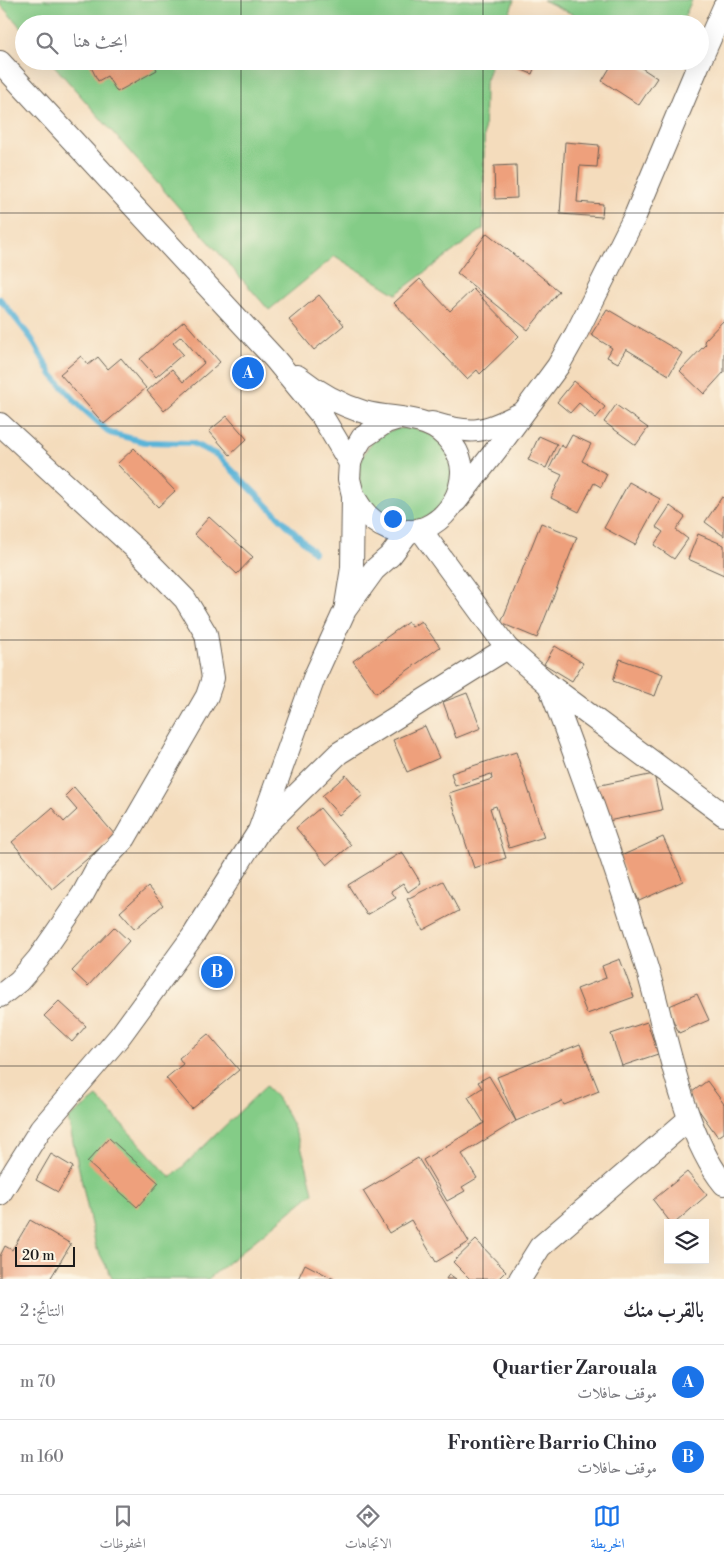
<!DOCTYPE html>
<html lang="ar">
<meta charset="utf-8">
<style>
:root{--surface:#fff;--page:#f7f7f7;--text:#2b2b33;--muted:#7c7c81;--line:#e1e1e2;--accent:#1a73e8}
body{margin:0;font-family:"Libre Bodoni",Amiri,serif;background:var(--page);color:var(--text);direction:rtl}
.controls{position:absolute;right:15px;bottom:15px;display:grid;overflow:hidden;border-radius:0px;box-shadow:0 5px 20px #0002}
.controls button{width:45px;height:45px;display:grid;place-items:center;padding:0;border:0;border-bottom:1px solid var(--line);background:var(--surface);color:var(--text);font:25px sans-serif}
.scale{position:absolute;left:15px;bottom:12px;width:60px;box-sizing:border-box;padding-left:5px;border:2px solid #1c1c1c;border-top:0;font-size:14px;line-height:18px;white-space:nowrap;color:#1c1c1c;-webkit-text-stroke:4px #fcf5e5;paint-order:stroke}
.you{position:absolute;left:392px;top:518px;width:18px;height:18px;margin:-12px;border:4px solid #fff;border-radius:50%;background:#1a73e8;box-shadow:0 0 0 8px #1a73e833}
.badge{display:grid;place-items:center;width:32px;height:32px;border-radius:50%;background:var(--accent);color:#fff;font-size:16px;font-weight:700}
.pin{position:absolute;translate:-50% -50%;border:2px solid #fff;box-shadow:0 1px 5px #0006}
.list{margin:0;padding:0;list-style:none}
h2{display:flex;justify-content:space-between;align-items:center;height:65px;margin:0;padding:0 20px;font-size:21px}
h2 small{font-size:16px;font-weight:400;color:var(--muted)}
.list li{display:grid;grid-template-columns:32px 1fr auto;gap:15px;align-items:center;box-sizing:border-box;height:75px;padding:0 20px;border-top:1px solid var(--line)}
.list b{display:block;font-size:19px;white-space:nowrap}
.list p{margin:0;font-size:16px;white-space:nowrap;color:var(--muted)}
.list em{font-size:16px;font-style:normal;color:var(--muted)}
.icon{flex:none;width:28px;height:28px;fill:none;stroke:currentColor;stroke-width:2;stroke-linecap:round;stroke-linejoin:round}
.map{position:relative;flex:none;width:724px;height:1279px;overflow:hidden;direction:ltr}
.search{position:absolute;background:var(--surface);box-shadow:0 5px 20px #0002;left:15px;right:15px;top:15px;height:55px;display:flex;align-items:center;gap:12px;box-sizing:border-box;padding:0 18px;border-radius:28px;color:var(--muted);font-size:19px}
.sheet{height:215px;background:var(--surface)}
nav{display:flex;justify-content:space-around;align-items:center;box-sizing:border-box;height:70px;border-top:1px solid var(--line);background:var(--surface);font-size:14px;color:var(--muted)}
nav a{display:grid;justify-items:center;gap:2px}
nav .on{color:var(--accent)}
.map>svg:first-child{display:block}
</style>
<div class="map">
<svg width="724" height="1279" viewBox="0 0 724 1279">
<rect width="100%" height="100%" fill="#fcf5e5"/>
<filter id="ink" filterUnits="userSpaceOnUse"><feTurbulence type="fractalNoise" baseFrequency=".02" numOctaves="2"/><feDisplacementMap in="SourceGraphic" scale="10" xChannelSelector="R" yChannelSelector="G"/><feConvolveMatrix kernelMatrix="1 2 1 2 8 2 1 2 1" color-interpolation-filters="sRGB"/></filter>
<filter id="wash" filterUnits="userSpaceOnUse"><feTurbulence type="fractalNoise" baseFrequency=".0096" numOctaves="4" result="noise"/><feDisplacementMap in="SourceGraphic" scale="20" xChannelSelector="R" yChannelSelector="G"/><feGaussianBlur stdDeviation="1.12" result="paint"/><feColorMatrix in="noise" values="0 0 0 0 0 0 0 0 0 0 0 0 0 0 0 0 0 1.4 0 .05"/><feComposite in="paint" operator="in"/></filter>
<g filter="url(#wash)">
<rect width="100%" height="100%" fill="#f4dcbc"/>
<g fill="#84cc87" stroke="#507452">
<polygon points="0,0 514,0 506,24 24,24 24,31 0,4"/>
<polygon points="543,0 692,0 681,24 593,24"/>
<polygon points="50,61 492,61 485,83 483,229 396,294 335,256 269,310"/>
<circle cx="406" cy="475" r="47"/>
<path d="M 266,1086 C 294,1113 305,1156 313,1193 L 208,1279 L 113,1279 L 96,1247 L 68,1119 L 97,1097 L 171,1178 Z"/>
</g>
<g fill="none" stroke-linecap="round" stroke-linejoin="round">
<polyline stroke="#5ab4d8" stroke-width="6" points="0,299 31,338 52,375 82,408 110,433 145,442 192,443 217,455 314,552"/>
</g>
<g id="blocks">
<g fill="#eea07b">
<polygon points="79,17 83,24 67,24"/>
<polygon points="92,61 153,61 157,70 117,92 107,76 98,81 89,63"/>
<polygon points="500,61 537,61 532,74"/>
<polygon points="614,61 631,61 657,78 639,105 602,81"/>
<polygon points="565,142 599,145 597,167 580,166 577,202 603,204 602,217 560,214"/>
<polygon points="516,165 517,198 495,199 494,166"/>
<polygon points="487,233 559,291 528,330 457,273"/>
<polygon points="420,279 450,311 473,289 519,336 480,374 477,370 467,379 394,303"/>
<polygon points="319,295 344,325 314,350 289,320"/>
<polygon points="607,309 682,353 669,375 626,349 618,363 607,357 612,348 591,335"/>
<polygon points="724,320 724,372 704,394 680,371 706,344 704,341"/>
<polygon points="184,321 220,362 164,411 147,391 172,369 183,382 204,363 181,336 173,343 183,354 156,377 140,359"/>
<polygon points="81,356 88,365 98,357 108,369 121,358 146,388 104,424 60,374"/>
<polygon points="574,381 605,407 596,418 579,403 570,413 557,402"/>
<polygon points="616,405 648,428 636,445 604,422"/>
<polygon points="227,416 247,439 230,455 209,431"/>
<polygon points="572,435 591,444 582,461 607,474 601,487 594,483 579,512 551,498 562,475 549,469 561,445 565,448"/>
<polygon points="539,436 557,444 546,468 528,460"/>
<polygon points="134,448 175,491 158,507 117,464"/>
<polygon points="629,482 660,499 635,545 604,528"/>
<polygon points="722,497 724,498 724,536 705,522"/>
<polygon points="670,506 685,517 676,530 688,539 674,559 654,545 663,532 656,527"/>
<polygon points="209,517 253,557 237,574 194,534"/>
<polygon points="541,523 577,537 537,638 501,623"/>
<polygon points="698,534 724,545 724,575 688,559"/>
<polygon points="421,621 440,647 376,693 353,661 408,622 412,627"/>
<polygon points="555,646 583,663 572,681 544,664"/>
<polygon points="620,659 663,674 655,696 613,681"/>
<polygon points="467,693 481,728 456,738 443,702"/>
<polygon points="425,726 439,758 407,772 393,740"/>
<polygon points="516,752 544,837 509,848 496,806 490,808 506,858 474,868 449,793 492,779 491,774 455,786 451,773"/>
<polygon points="654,774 662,810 603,822 596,786"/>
<polygon points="346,775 363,795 339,815 322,796"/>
<polygon points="74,787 115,835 52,889 12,842 52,808 64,822 77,810 65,796"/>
<polygon points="320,808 351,845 327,865 296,828"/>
<polygon points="663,837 683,881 639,901 619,857"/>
<polygon points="402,852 421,883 408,892 403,883 391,891 396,898 367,915 348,885"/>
<polygon points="443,881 459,911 423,930 407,899"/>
<polygon points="148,887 163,905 135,929 120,912"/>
<polygon points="114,927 129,941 88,986 72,971"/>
<polygon points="620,959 634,997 587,1014 577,989 606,978 602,966"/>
<polygon points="697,994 709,1020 679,1033 667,1007"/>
<polygon points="59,1001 86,1026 72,1042 44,1016"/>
<polygon points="647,1022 658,1054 622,1066 611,1034"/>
<polygon points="208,1034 239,1070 192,1109 166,1078 183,1064 179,1058"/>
<polygon points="580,1044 599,1091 564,1105 562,1101 516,1121 497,1077"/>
<polygon points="489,1076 516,1121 462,1154 477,1178 462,1187 465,1191 447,1201 423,1160 484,1123 468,1097 482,1088 478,1082"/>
<polygon points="707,1081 724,1104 724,1133 718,1137 688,1095"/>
<polygon points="109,1138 159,1183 137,1207 87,1162"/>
<polygon points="51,1154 73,1167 58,1192 36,1180"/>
<polygon points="418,1158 469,1242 436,1262 411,1220 389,1233 363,1191"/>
<polygon points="687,1172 707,1195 675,1223 671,1223 653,1200"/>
<polygon points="30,1220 71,1244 50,1279 0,1279 0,1256 5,1246 12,1250"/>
<polygon points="476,1240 506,1271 498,1279 470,1279 453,1262"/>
<polygon points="305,1264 334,1279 298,1279"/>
<polygon points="449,1274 456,1279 446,1279"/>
</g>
</g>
</g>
<g filter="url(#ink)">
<use href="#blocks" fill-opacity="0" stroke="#685f54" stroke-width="1"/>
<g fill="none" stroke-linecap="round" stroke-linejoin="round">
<defs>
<g id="minor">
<polyline points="700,61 724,7"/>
<polyline points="0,62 274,358 322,416 350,463"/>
<path d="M 297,376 C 316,391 340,405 364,412 C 396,421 431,413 452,444 C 458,452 462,462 462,472 C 461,517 412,550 374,521 C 364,514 359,505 353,495"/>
<path d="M 432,423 C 472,435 483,433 520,414"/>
<polyline points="0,424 139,552 185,599 206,634 213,678 207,696 125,838 97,868 83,894 38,959 19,981 0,996"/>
<polyline points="456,501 496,450 558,366 576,334 635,216 700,61"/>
<polyline points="420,529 507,648 549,685 724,815"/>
<polyline points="346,605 352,568 353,495 349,479 350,463 355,450 362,438 386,422 399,418"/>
<path d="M 549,685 C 585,781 620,878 649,975 C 667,1038 684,1135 724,1184"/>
<polyline points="264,827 339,753 507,648"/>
<polyline points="0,1194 40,1130 120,1036 193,936 259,831 314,678 345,610 374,570 391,555 409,531"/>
<polyline points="520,1279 540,1247 689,1119"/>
</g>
</defs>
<use href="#minor" stroke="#685f54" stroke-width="24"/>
<use href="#minor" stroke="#fff" stroke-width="22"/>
</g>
</g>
<path fill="none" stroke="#1c1c1c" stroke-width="1" stroke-opacity="0.55" d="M 241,0 L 241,24M 483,0 L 483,24M 241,61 L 241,1279M 483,61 L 483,1279M 0,213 L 724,213M 0,426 L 724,426M 0,640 L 724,640M 0,853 L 724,853M 0,1066 L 724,1066"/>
</svg>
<div class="controls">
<button><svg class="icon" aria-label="layers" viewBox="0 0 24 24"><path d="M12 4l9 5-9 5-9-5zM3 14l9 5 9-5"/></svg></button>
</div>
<div class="scale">20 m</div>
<div class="you"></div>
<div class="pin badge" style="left:248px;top:373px">A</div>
<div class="pin badge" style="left:217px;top:972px">B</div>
<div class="search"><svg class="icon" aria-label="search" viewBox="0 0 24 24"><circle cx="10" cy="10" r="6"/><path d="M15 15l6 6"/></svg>ابحث هنا</div>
</div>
<section class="sheet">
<h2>بالقرب منك<small>النتائج: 2</small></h2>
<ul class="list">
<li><span class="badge">A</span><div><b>Quartier Zarouala</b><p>موقف حافلات</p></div><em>70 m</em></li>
<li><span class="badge">B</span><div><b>Frontière Barrio Chino</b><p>موقف حافلات</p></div><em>160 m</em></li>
</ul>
</section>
<nav>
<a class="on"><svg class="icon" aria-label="map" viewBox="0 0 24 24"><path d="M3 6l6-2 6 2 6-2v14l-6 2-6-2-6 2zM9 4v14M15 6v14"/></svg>الخريطة</a>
<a><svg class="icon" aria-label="directions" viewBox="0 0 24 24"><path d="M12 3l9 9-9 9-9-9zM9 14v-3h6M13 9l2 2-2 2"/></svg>الاتجاهات</a>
<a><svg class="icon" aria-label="saved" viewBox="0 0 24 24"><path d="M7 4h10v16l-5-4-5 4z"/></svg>المحفوظات</a>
</nav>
